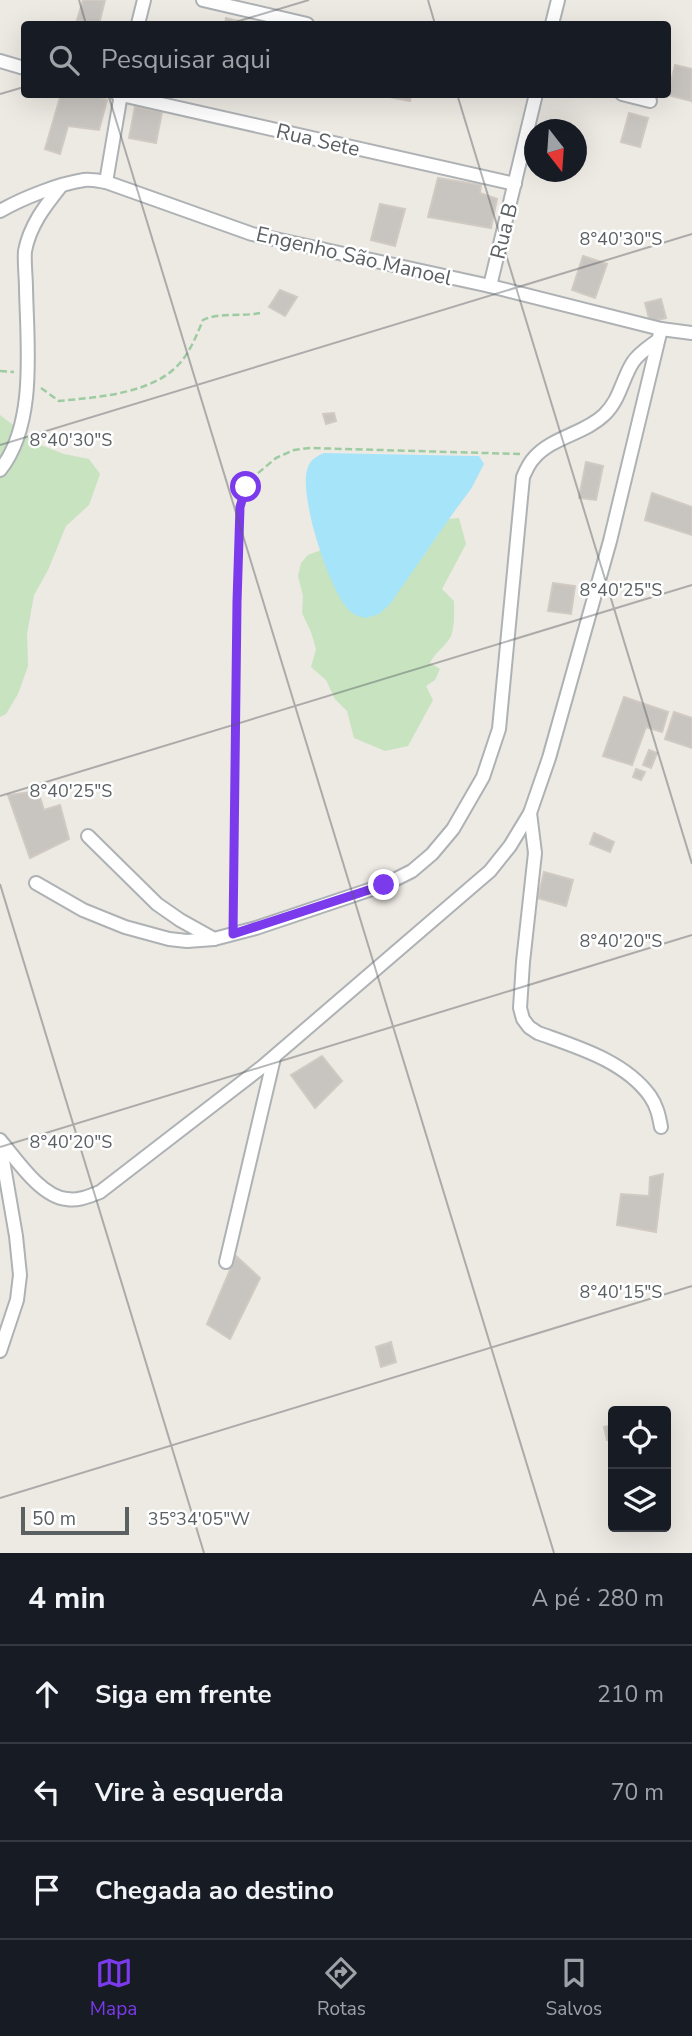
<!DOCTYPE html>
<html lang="pt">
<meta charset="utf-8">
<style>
:root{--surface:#171b24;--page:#242831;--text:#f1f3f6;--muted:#9ea1a6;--line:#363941;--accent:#7c3aed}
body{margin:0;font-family:"Nunito Sans",sans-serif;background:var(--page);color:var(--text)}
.controls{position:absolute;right:21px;bottom:21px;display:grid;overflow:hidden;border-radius:7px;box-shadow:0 7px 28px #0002}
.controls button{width:63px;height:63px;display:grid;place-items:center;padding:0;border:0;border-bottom:2px solid var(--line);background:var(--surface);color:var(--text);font:35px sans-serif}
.compass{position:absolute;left:524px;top:119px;width:63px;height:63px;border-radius:50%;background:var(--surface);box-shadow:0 7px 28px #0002;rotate:163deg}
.scale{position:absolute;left:21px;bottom:18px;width:108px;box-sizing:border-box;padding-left:7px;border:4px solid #5b6063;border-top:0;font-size:19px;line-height:24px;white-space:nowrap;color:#5b6063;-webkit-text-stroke:5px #fff;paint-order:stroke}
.stop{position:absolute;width:21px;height:21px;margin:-16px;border:5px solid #7c3aed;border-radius:50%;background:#fff}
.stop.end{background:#7c3aed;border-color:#fff;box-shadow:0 2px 7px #0008}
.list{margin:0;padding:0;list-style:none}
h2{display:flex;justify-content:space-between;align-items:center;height:91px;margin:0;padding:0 28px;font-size:30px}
h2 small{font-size:23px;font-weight:400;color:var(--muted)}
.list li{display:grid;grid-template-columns:46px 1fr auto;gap:21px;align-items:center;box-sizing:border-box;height:98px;padding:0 28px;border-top:2px solid var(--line)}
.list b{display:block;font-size:26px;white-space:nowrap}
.list em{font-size:23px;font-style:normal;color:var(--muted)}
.icon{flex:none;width:38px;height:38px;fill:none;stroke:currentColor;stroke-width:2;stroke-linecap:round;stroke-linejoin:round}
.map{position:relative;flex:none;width:692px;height:1553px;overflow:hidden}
.search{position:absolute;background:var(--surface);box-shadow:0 7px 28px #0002;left:21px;right:21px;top:21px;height:77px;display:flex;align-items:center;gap:18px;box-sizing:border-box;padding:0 24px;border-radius:7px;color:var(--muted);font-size:26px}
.sheet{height:385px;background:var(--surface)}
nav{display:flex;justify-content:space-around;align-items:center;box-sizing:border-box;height:98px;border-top:2px solid var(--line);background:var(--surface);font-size:19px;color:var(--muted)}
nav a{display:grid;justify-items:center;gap:4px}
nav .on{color:var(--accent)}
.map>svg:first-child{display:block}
</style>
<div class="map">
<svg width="692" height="1553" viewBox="0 0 692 1553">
<rect width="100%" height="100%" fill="#ede9e3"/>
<g fill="#c7e3c0">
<polygon points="0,415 38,444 64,454 89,459 100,474 89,505 66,526 48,570 34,595 27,634 28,666 18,694 6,714 0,717"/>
<path d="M 459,518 L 466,544 L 442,589 L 454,601 C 454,611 455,626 451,636 C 446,646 435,652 430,663 L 440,669 L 435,680 L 426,686 L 433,700 L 408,746 L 385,751 L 354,738 L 347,711 L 335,699 L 326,680 L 311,667 L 316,649 L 311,632 L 302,613 L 303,596 L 298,576 L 301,563 L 308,555 L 321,550 L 331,542 L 420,561 L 448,519 Z"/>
</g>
<path fill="#a6e4fa" d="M 324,453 L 471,456 L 479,456 L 484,464 L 471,489 L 456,509 L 390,604 L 379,614 L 366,618 C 361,617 354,615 351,612 C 330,595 297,492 308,467 C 311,459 317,456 324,453 Z"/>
<g fill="#c8c4c0" stroke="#d1cac2" stroke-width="2">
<polygon points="83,0 105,0 99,24 77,20"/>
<polygon points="226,18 250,24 225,24"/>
<polygon points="675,65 692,69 691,101 668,95"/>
<polygon points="61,94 88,94 107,100 99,130 68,126 60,154 45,149"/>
<polygon points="386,94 411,94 410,101 385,96"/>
<polygon points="135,107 162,112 156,143 129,138"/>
<polygon points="629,113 648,118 640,147 621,142"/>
<polygon points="438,178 481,185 480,193 497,199 491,228 428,217"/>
<polygon points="380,204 405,209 395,246 371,240"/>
<polygon points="583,256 607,264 595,298 572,290"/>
<polygon points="280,290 297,297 285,316 269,307"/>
<polygon points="661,299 666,318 650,322 645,303"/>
<polygon points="334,413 336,421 326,424 323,414"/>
<polygon points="586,462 603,466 596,500 579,498"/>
<polygon points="652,493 692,507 692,535 645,520"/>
<polygon points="553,583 575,586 571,614 548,611"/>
<polygon points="624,697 668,712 662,732 646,727 632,765 603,756"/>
<polygon points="674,712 692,718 692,748 665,739"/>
<polygon points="649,750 657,753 651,768 643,765"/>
<polygon points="636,769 645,772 641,780 633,777"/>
<polygon points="38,791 44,810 60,805 69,839 30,858 8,795"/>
<polygon points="594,833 614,842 610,852 590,844"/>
<polygon points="544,872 573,880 566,906 538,898"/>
<polygon points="322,1056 342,1081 315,1108 291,1075"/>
<polygon points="663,1174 656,1232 617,1225 621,1194 649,1196 650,1177"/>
<polygon points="236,1256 260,1278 230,1339 207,1324"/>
<polygon points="391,1342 396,1362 381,1367 376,1347"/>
<polygon points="613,1425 613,1438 607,1440 604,1427"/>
</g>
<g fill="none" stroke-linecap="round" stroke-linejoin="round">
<defs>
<g id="street">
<polyline points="203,0 307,24"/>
<polyline points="138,24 144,0"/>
<polyline points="552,24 558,0"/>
<polyline points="0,61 24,68"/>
<polyline points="117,94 515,184"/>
<polyline points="622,94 650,101"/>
<polyline points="106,182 121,94"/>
<path d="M 0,211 C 23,198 58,184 84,180 C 91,179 99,181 106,182 L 252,234 L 490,286 L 661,329 L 692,333"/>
<polyline points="490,286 536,94"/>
<path d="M 0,470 C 37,424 27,344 26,288 C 26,277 24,263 25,251 C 30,225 45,206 61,186"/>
<path d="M 530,813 L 535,853 L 523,962 L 520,1008 L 523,1019 L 529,1027 L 538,1033 C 577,1047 625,1061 650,1096 C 657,1106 659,1116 661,1127"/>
<polyline points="88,836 157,904 180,920 214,939"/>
<path d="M 36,883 L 83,910 L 125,927 L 169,939 L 187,941 L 214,939 L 256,928 L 384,885 L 412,871 L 432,854 L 453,829 L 483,777 L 499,729 L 523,477 C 526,470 529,463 534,458 C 552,437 584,434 604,415 C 620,400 622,379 633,362 C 639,353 649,347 658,340"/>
<path d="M 0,1140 C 16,1159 41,1197 67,1199 C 79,1201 89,1196 100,1192 L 262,1067 L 490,871 L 510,846 L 530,813 L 549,758 L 610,541 L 661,329"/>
<polyline points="0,1143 16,1236 20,1275 17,1300 0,1351"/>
<polyline points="226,1262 274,1058"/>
</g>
</defs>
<use href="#street" stroke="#aeb2b5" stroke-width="16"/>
<g stroke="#9ecca2" stroke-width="2.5" stroke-dasharray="7 3.5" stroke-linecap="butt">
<polyline points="0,371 14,372"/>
<path d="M 41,388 L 59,401 C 98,397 153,394 180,363 C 190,352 197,334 203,320 C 219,312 241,317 260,313"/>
<polyline points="233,919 237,602 240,507 246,487 251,479 276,458 294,450 310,448 520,454"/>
</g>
<use href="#street" stroke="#fff" stroke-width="12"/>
</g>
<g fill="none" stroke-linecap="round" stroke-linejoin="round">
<polyline stroke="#7c3aed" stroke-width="9" points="246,487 240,507 237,602 233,934 384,885"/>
</g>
<path fill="none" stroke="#5b6063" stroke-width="2" stroke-opacity="0.45" d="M 79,0 L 86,24M 428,0 L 435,24M 229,24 L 309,0M 0,94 L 24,87M 108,94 L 554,1553M 457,94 L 692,864M 0,445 L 692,234M 0,796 L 692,585M 0,884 L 204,1553M 0,1147 L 692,935M 0,1498 L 692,1286"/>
<g text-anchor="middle" stroke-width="5" stroke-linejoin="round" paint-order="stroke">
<g font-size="21" fill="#5b6063" stroke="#fff">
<text transform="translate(318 140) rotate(13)" y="7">Rua Sete</text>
<text transform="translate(504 231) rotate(-76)" y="7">Rua B</text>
<text transform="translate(354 256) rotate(13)" y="7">Engenho São Manoel</text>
</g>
</g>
<g font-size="18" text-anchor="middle" fill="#5b6063" stroke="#fff" stroke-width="5" stroke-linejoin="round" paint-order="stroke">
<text x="621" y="245">8°40'30"S</text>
<text x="71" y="446">8°40'30"S</text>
<text x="621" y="596">8°40'25"S</text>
<text x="71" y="797">8°40'25"S</text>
<text x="621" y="947">8°40'20"S</text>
<text x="71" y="1148">8°40'20"S</text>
<text x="621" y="1298">8°40'15"S</text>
<text x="199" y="1525">35°34'05"W</text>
</g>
</svg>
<div class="controls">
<button><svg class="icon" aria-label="locate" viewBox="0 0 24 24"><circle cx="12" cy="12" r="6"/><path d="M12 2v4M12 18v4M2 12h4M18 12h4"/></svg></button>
<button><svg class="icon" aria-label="layers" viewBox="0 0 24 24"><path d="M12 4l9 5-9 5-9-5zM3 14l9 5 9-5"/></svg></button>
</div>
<svg class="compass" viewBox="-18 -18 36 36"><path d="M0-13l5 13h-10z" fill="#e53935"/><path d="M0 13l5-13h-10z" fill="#9ea1a6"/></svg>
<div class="scale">50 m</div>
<div class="stop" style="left:246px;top:487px"></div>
<div class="stop end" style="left:384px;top:885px"></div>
<div class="search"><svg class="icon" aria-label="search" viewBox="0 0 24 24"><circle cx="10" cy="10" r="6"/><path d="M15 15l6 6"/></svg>Pesquisar aqui</div>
</div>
<section class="sheet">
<h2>4 min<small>A pé · 280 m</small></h2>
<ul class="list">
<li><svg class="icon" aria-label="ahead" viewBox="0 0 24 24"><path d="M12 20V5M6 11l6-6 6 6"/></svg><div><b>Siga em frente</b></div><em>210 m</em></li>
<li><svg class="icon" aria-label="left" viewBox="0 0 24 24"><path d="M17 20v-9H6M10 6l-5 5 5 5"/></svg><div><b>Vire à esquerda</b></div><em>70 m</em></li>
<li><svg class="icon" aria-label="arrive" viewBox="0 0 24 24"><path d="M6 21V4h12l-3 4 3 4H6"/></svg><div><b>Chegada ao destino</b></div></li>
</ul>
</section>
<nav>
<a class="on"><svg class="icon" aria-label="map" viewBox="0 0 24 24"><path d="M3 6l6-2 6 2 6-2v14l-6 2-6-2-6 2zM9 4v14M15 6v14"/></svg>Mapa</a>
<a><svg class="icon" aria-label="directions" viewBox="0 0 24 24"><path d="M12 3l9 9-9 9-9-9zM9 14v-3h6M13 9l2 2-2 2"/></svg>Rotas</a>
<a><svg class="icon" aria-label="saved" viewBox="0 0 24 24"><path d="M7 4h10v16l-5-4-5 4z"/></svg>Salvos</a>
</nav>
